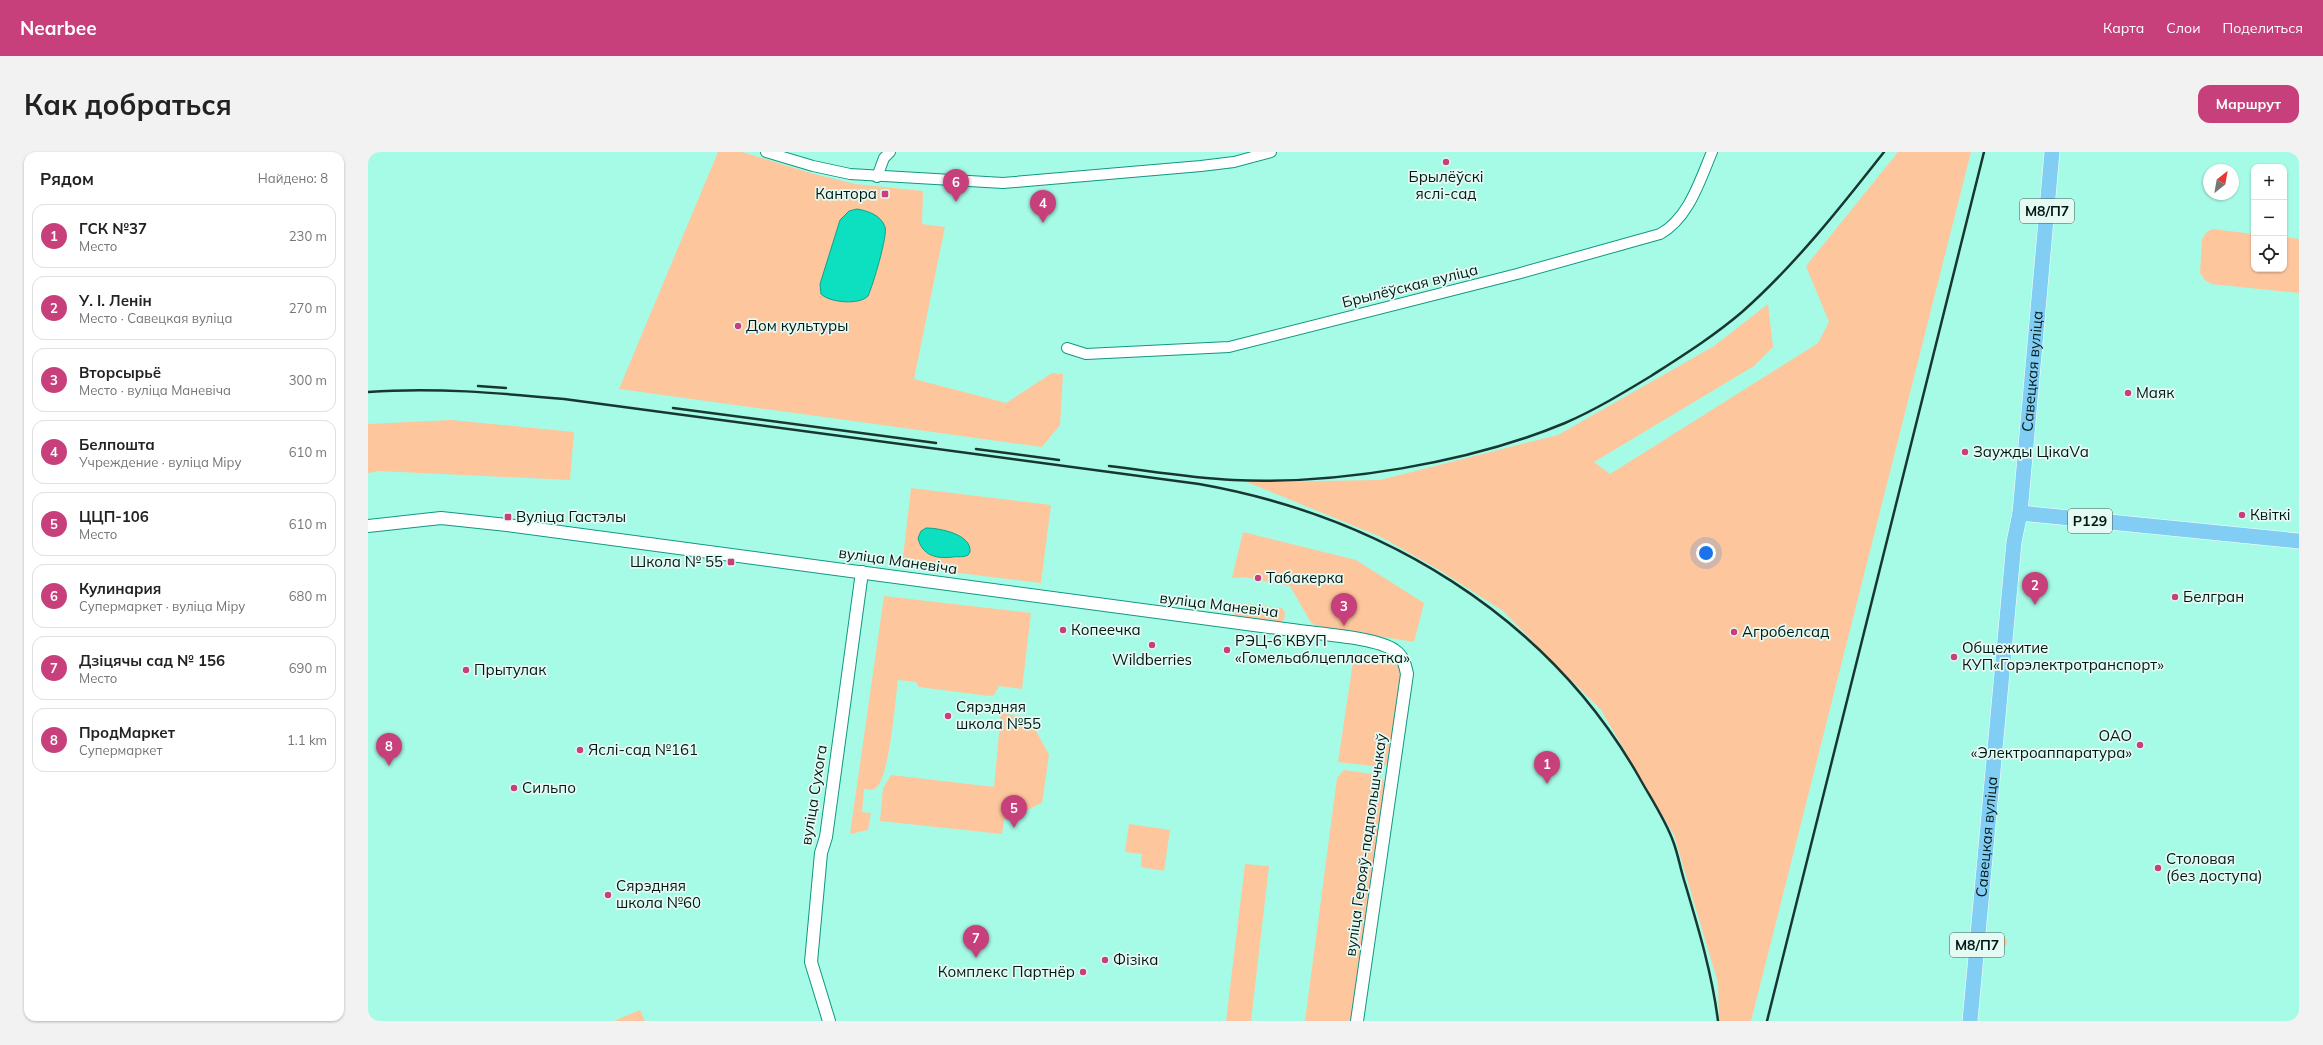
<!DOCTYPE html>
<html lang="ru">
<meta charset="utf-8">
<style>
:root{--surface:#fff;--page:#f2f2f2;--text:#222;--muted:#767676;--line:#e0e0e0;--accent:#c73f7b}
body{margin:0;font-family:Mulish,sans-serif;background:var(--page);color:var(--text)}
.controls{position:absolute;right:12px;top:12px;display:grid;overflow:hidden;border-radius:8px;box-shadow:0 1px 3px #0004}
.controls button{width:36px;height:36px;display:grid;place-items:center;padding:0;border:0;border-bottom:1px solid var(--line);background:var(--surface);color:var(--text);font:20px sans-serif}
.compass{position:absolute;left:1835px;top:12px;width:36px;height:36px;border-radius:50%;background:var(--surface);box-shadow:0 1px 3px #0004;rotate:31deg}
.you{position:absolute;left:1338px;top:401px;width:14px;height:14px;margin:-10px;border:3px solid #fff;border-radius:50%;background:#1a73e8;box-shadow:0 0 0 6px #1a73e833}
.badge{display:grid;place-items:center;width:26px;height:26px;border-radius:50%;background:var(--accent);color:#fff;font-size:13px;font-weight:700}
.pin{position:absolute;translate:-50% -33px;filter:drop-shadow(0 1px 2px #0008)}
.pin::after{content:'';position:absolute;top:21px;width:14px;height:12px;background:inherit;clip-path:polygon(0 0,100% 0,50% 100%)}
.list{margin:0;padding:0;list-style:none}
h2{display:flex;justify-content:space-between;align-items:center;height:52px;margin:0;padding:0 16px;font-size:17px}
h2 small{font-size:13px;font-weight:400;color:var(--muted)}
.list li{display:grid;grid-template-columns:26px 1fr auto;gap:12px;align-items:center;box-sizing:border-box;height:64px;margin:0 8px 8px;padding:0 8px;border:1px solid var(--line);border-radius:12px}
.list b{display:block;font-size:15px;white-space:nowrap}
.list p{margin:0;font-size:13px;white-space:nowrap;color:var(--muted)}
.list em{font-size:13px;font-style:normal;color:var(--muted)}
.icon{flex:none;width:22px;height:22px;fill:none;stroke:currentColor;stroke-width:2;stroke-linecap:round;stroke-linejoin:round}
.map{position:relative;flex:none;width:1931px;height:869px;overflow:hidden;border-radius:12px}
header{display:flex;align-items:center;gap:24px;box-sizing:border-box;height:56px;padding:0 20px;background:var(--accent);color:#fff}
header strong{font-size:19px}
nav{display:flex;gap:22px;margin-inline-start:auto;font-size:14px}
.intro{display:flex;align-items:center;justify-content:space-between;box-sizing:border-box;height:96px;padding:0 24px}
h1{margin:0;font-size:28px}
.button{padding:10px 18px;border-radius:12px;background:var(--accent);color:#fff;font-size:14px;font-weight:700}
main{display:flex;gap:24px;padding:0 24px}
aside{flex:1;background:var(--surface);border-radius:12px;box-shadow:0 1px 3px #0004}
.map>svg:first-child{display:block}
</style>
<header>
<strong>Nearbee</strong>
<nav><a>Карта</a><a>Слои</a><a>Поделиться</a></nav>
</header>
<div class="intro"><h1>Как добраться</h1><a class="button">Маршрут</a></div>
<main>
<aside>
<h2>Рядом<small>Найдено: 8</small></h2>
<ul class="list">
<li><span class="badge">1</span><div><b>ГСК №37</b><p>Место</p></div><em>230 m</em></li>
<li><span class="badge">2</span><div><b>У. І. Ленін</b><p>Место · Савецкая вуліца</p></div><em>270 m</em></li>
<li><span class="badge">3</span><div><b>Вторсырьё</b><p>Место · вуліца Маневіча</p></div><em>300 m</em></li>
<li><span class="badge">4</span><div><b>Белпошта</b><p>Учреждение · вуліца Міру</p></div><em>610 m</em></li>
<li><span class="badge">5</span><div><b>ЦЦП-106</b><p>Место</p></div><em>610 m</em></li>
<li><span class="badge">6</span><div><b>Кулинария</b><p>Супермаркет · вуліца Міру</p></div><em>680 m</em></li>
<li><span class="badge">7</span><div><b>Дзіцячы сад № 156</b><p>Место</p></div><em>690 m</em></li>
<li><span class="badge">8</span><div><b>ПродМаркет</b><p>Супермаркет</p></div><em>1.1 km</em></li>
</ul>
</aside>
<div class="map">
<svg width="1931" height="869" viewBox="0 0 1931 869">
<rect width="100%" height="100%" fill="#a6fbe7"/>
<g fill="#fec69d">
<polygon points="350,0 374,0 446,22 487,32 555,39 554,72 577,75 546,227 638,251 684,221 695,222 692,273 674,295 251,237"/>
<polygon points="1530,0 1603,0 1383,869 1351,869 1350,831 1306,683 1233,558 1135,459 1073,419 1013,385 879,330 1012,328 1190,283 1346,194 1400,152 1405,195 1386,214 1226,310 1242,322 1450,191 1461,170 1438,114"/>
<polygon points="1844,77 1886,82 1886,117 1916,117 1916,85 1931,87 1931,141 1843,132 1837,128 1832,121 1834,87 1838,81"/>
<polygon points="83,268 206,280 202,328 11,319 0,321 0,272"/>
<polygon points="543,336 683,353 673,431 534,414"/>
<polygon points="875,380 988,408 1056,451 1046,490 948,474 942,469 922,434 876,425 864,426"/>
<path d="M 516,444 L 663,461 L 654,537 L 631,534 L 626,543 L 621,544 L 551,535 L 548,530 L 530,528 C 527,549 522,624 508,636 C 504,639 500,637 496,637 L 494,660 L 503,661 L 500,678 L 482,682 Z"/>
<polygon points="869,451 914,456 917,461 916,468 911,471 868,464 864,460 864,454"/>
<path d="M 986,503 C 1001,505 1027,502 1033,518 L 1020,608 L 1018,613 L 1013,615 L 970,610 Z"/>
<polygon points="633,561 661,566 681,603 674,651 652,661 651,669 636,667 634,682 512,669 515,636 523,623 626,635"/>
<polygon points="976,618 1011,623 1018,632 983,869 937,869 969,626"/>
<polygon points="761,672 802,678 796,719 773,715 774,702 757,700"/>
<polygon points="877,712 901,714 883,869 858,869"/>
<circle cx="1634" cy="790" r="5"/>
<polygon points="272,858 277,869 246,869"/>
</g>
<g fill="#0ce0c0" stroke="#09a48c">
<path d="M 489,57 C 500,59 513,63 517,75 C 520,83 505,133 500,144 C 492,153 462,151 453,142 L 452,132 L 472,68 L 481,59 Z"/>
<path d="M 558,376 C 571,376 604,382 602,400 L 600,403 C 595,406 590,404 585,405 C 569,407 554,404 550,386 L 553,379 Z"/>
</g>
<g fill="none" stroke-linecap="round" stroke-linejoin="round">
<defs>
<g id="minor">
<polyline points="398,0 445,14 482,22 635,31 833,14 866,10 903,0"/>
<polyline points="509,25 516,6 522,0"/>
<path d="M 699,196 L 718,202 L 861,195 L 1149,122 L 1292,82 C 1321,66 1332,28 1344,0"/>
</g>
<g id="tertiary">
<path d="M 0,374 L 73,366 L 139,373 L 924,478 C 948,482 1008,485 1026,498 C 1035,504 1037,512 1039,522 L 989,869"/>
<polyline points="461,869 443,810 453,701 458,685 494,420"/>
</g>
<g id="primary">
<polyline points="1652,361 1931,389"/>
<path id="s1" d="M 1602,869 L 1646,390 L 1652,361 L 1684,0"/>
</g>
</defs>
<use href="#minor" stroke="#109882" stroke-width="12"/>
<use href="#tertiary" stroke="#109882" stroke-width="14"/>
<use href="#primary" stroke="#fff" stroke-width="16"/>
<use href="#minor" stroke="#fff" stroke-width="10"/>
<use href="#tertiary" stroke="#fff" stroke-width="12"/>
<use href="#primary" stroke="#82cdf4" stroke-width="15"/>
<g stroke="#173730" stroke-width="2.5">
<polyline points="110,234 138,236"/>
<path d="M 0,240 C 66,235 131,241 196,247 L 831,332 C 1012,364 1178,462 1271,625 C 1282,645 1297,667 1305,689 C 1310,702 1312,715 1316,728 C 1330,775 1344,821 1350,869"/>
<polyline points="305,256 568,291"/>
<polyline points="608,297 691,308"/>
<path d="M 741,314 C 782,319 823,326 865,328 C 968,333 1101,311 1197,271 C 1227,258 1255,241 1283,224 C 1314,204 1346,184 1374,160 C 1427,113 1472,56 1516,0"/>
<polyline points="1399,869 1616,0"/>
</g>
</g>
<g fill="#c73f7b" stroke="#e6faf4" stroke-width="1.5">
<circle cx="1078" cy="10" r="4"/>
<rect x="513" y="38" width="8" height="8" rx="2"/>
<circle cx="370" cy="174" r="4"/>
<circle cx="1760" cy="241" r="4"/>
<circle cx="1597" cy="300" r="4"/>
<circle cx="1874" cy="363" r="4"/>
<rect x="136" y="361" width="8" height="8" rx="2"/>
<rect x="359" y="406" width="8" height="8" rx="2"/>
<circle cx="890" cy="426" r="4"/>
<circle cx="1807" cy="445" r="4"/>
<circle cx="695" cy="478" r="4"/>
<circle cx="1366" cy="480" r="4"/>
<circle cx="784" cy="493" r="4"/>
<circle cx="859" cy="498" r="4"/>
<circle cx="1586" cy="505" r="4"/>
<circle cx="98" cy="518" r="4"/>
<circle cx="580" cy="564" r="4"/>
<circle cx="1772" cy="593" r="4"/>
<circle cx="212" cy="598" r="4"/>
<circle cx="146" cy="636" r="4"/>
<circle cx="1790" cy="716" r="4"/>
<circle cx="240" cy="743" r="4"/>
<circle cx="737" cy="808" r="4"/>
<circle cx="715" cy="820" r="4"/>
</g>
<g text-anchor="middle" stroke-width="3.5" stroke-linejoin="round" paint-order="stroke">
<g fill="#e6faf4" stroke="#465c57" stroke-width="1">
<rect x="1652" y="47" width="54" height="24" rx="3"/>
<rect x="1700" y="357" width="44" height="24" rx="3"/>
<rect x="1582" y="781" width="54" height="24" rx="3"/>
</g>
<g font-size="14" font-weight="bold" fill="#011914">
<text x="1679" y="64">М8/П7</text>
<text x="1722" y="374">Р129</text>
<text x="1609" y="798">М8/П7</text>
</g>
<g font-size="15" fill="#011914" stroke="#e6faf4" text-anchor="start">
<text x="1078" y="30" text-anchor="middle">Брылёўскі<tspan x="1078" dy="17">яслі-сад</tspan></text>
<text x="509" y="47" text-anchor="end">Кантора</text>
<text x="378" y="179">Дом культуры</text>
<text x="1768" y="246">Маяк</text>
<text x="1605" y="305">Заужды ЦікаVа</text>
<text x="1882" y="368">Квіткі</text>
<text x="148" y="370">Вуліца Гастэлы</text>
<text x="355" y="415" text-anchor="end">Школа № 55</text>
<text x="898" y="431">Табакерка</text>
<text x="1815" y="450">Белгран</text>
<text x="703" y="483">Копеечка</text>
<text x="1374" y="485">Агробелсад</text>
<text x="867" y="494">РЭЦ-6 КВУП<tspan x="867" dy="17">«Гомельаблцепласетка»</tspan></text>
<text x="1594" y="501">Общежитие<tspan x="1594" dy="17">КУП«Горэлектротранспорт»</tspan></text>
<text x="784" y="513" text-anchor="middle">Wildberries</text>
<text x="106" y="523">Прытулак</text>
<text x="588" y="560">Сярэдняя<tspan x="588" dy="17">школа №55</tspan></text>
<text x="1764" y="589" text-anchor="end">ОАО<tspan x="1764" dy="17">«Электроаппаратура»</tspan></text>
<text x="220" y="603">Яслі-сад №161</text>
<text x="154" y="641">Сильпо</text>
<text x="1798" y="712">Столовая<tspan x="1798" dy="17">(без доступа)</tspan></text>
<text x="248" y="739">Сярэдняя<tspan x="248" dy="17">школа №60</tspan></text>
<text x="745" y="813">Фізіка</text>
<text x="707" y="825" text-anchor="end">Комплекс Партнёр</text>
</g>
<g font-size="15" fill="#011914" stroke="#e6faf4">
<text transform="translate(1042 134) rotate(-14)" y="5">Брылёўская вуліца</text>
<text dy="5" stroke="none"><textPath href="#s1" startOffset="653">Савецкая вуліца</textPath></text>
<text transform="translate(530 409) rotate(8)" y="5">вуліца Маневіча</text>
<text transform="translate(851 453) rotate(7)" y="5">вуліца Маневіча</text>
<text transform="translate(446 643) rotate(-81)" y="5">вуліца Сухога</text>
<text dy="5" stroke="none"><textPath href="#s1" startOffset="185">Савецкая вуліца</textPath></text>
<text transform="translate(998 693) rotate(-82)" y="5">вуліца Герояў-падпольшчыкаў</text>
</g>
</g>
</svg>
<div class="controls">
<button>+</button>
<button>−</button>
<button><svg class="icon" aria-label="locate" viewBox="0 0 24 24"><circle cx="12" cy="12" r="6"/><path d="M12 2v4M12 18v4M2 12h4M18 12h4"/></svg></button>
</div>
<svg class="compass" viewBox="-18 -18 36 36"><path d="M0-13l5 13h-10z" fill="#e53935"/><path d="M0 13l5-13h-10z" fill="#767676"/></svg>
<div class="you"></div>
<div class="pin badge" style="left:1179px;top:632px">1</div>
<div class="pin badge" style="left:1667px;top:453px">2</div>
<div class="pin badge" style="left:976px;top:474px">3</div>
<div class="pin badge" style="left:675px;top:71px">4</div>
<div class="pin badge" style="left:646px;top:676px">5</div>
<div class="pin badge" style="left:588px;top:50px">6</div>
<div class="pin badge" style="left:608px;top:806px">7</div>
<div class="pin badge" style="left:21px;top:614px">8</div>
</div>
</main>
